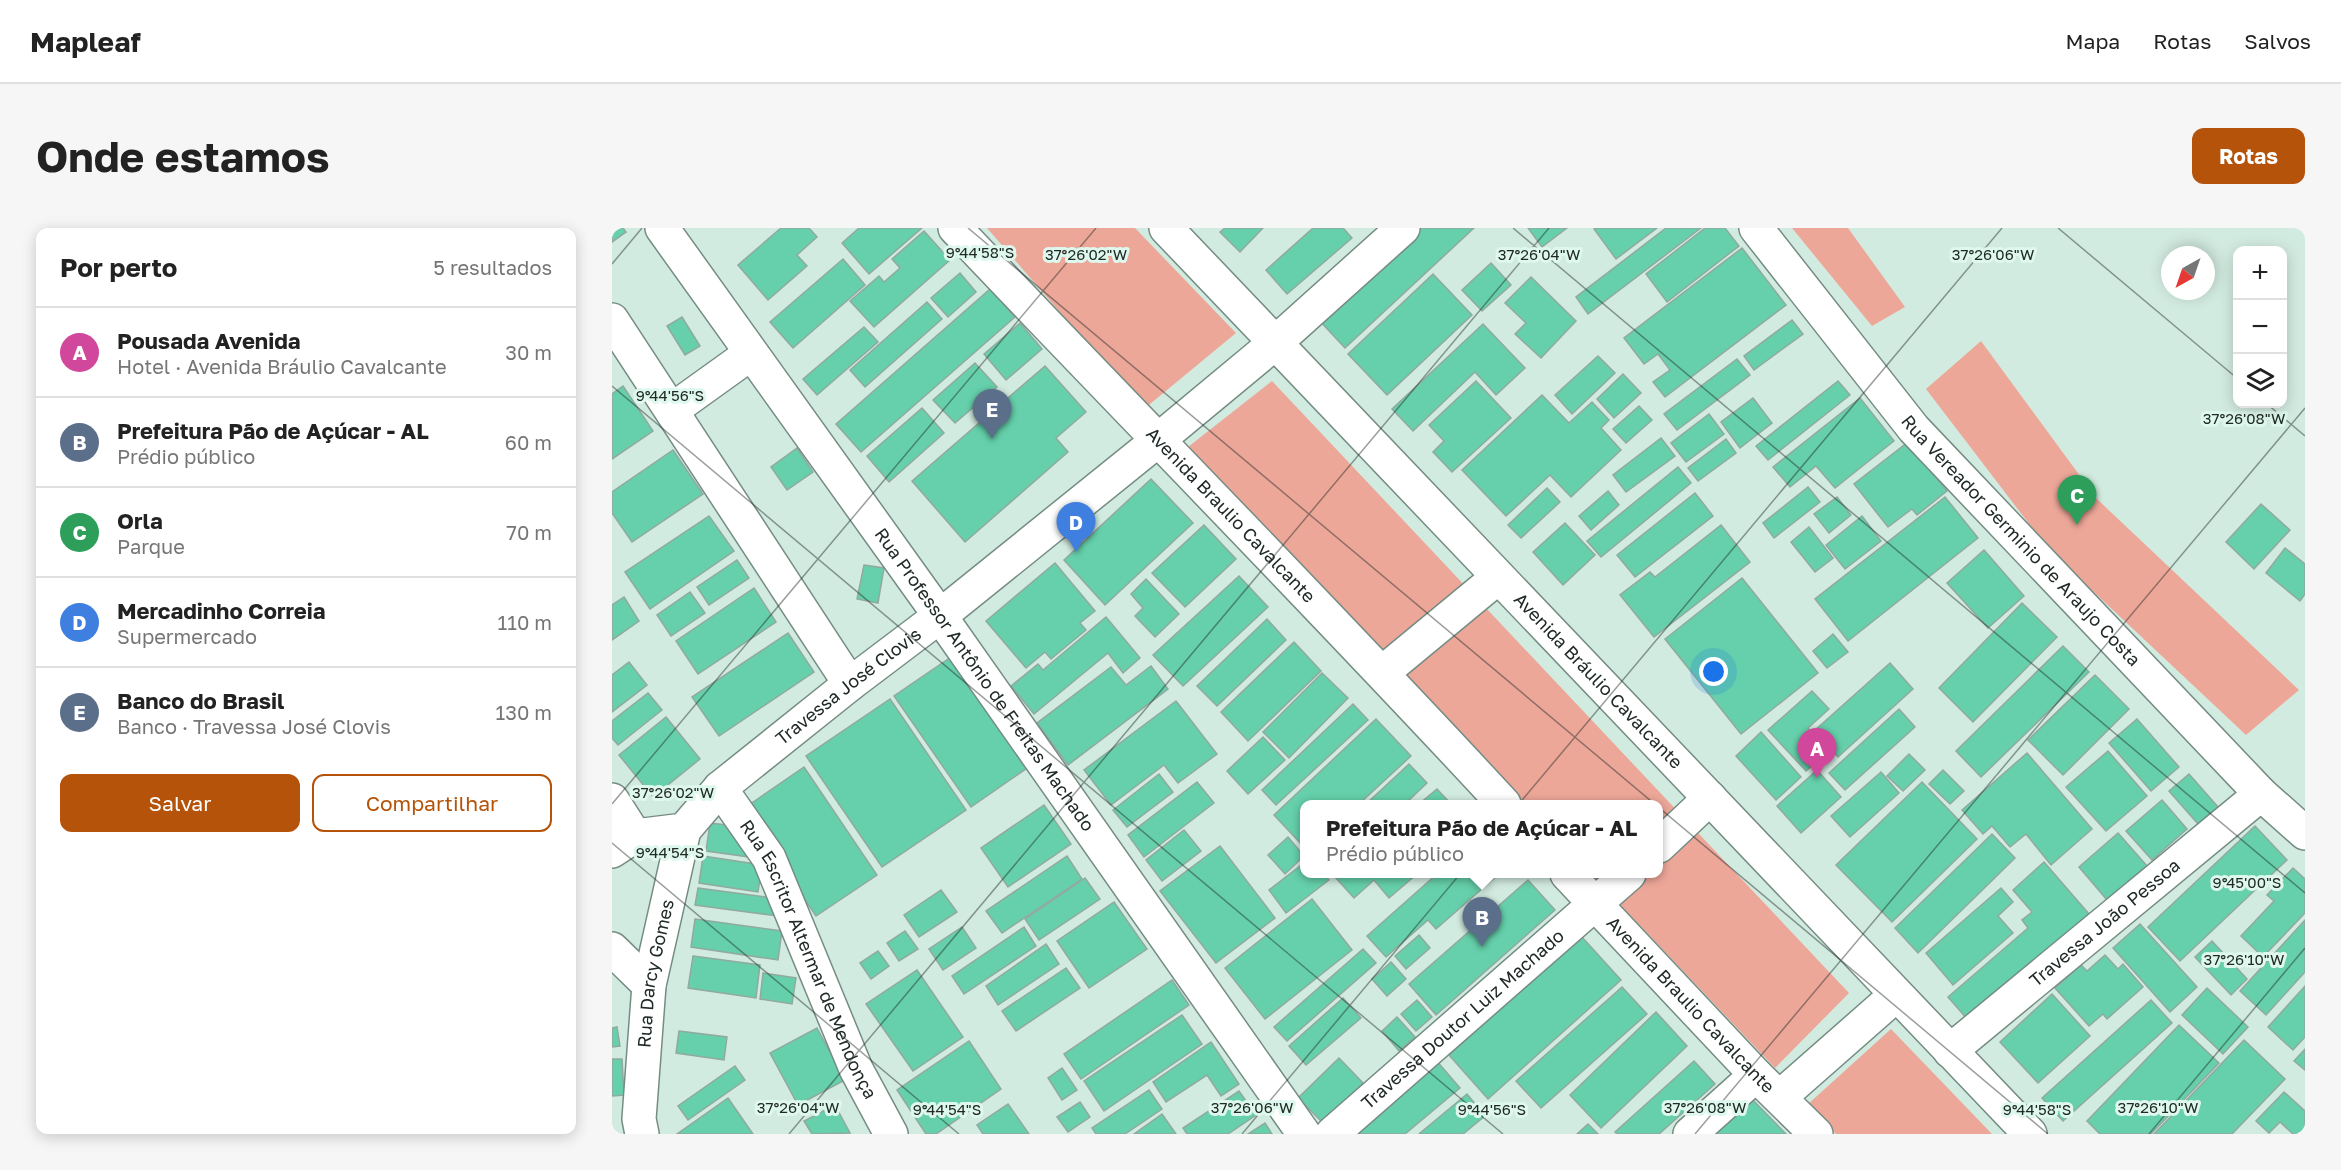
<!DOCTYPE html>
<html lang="pt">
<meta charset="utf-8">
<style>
:root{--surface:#fff;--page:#f6f6f6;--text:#222;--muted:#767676;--line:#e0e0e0;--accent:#b45309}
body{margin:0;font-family:"Golos Text",sans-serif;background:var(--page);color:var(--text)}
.controls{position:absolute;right:18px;top:18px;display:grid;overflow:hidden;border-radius:12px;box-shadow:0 3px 15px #0003}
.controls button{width:54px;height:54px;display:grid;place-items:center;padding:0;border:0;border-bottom:2px solid var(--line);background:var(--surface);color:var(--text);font:30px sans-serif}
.compass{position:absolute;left:1549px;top:18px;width:54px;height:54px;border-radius:50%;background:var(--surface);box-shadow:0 3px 15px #0003;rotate:220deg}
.you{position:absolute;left:1102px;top:444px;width:21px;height:21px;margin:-15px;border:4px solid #fff;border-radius:50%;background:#1a73e8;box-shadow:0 0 0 9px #1a73e833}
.badge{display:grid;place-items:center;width:39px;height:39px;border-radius:50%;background:var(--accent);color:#fff;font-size:20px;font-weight:700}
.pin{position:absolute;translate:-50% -50px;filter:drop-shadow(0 2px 3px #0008)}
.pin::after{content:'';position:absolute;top:32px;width:21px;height:18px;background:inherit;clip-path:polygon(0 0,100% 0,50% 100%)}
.popup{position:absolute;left:688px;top:572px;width:363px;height:78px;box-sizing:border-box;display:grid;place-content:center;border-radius:12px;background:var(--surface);filter:drop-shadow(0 2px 4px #0005);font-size:20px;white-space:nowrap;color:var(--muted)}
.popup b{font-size:22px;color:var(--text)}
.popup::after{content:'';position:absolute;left:50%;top:100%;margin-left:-12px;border:12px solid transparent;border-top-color:var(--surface)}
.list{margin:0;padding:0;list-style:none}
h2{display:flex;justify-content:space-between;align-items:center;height:78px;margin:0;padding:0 24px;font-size:26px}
h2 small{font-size:20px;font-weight:400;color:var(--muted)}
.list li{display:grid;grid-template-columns:39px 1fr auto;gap:18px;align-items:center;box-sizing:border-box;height:90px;padding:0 24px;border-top:2px solid var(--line)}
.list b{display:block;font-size:22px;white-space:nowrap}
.list p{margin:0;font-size:20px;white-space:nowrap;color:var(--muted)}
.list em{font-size:20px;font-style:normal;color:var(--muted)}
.actions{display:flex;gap:12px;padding:18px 24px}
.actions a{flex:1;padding:14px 0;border:2px solid var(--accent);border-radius:12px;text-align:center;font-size:21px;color:var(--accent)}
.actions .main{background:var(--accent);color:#fff}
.icon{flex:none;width:33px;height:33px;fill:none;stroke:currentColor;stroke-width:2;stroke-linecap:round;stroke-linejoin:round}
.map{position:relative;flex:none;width:1693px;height:906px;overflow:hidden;border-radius:12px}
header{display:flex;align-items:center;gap:36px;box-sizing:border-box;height:84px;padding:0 30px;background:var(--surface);border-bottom:2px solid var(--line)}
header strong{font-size:28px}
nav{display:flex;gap:33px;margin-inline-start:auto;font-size:21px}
.intro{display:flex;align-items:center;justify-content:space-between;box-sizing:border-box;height:144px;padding:0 36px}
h1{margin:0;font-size:42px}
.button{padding:15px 27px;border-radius:12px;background:var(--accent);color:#fff;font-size:21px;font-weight:700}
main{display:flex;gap:36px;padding:0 36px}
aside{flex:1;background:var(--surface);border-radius:12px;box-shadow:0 3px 15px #0003}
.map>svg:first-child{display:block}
</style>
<header>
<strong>Mapleaf</strong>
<nav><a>Mapa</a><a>Rotas</a><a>Salvos</a></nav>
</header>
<div class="intro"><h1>Onde estamos</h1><a class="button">Rotas</a></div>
<main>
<aside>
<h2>Por perto<small>5 resultados</small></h2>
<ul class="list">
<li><span class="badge" style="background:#d1479c">A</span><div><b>Pousada Avenida</b><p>Hotel · Avenida Bráulio Cavalcante</p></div><em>30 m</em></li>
<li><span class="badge" style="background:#5c6f8a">B</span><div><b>Prefeitura Pão de Açúcar - AL</b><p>Prédio público</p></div><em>60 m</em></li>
<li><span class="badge" style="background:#2e9e5b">C</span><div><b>Orla</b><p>Parque</p></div><em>70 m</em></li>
<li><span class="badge" style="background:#3f7fe0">D</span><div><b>Mercadinho Correia</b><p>Supermercado</p></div><em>110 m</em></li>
<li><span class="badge" style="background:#5c6f8a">E</span><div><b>Banco do Brasil</b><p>Banco · Travessa José Clovis</p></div><em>130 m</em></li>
</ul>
<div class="actions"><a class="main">Salvar</a><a>Compartilhar</a></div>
</aside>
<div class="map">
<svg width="1693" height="906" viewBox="0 0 1693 906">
<rect width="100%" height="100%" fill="#d2ebe0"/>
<g fill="#eda799">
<polygon points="375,0 523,0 624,105 532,181"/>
<polygon points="1180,0 1236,0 1293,79 1260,98"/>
<polygon points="1369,113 1485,271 1687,462 1634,507 1437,322 1314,161"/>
<polygon points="660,153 1237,765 1163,840 979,646 1047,646 1047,576 914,576 576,219"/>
<polygon points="1279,801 1380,906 1224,906 1195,877"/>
</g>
<g fill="#65d0ab" stroke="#91a99f" stroke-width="1.5">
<polygon points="0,0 11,0 14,4 0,14"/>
<polygon points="169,0 197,0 205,9 185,27 195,38 156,72 126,37"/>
<polygon points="247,0 310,0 257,46 230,15"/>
<polygon points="613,0 651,0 628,24 608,4"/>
<polygon points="701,0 731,0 740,10 675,66 654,42"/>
<polygon points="801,0 862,0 733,120 705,90"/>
<polygon points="916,0 955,0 930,19"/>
<polygon points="984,0 1045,0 1004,31 982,1"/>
<polygon points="1089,0 976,86 964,69 1054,0"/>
<polygon points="1093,0 1113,0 1127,18 1055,74 1034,46"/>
<polygon points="312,3 338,32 262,99 238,73 267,48 272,54 288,40 280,31"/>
<polygon points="1130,20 1174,77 1053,169 1041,154 1058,142 1046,126 1032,136 1012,110"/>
<polygon points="231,31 253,57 181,120 158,94"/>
<polygon points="879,35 899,57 870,83 850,62"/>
<polygon points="348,45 364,64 336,89 319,70"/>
<polygon points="821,46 860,87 775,167 736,126"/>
<polygon points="919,49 964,93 929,130 903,106 914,95 893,75"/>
<polygon points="378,61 403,89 249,224 224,196"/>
<polygon points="315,74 330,91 253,159 238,142"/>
<polygon points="70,89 88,118 73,127 55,98"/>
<polygon points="1180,92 1191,106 1142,142 1132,128"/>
<polygon points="408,95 430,121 394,152 372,126"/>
<polygon points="871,96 913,140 884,167 863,144 801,203 780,181"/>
<polygon points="252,99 266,114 205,167 191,151"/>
<polygon points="986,128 1003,145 960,186 943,167"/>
<polygon points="1125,131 1138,147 1065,202 1052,186"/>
<polygon points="363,135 385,159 343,195 321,172"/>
<polygon points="433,138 474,184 444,210 456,224 353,314 300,253"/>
<polygon points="1011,146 1029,165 1002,190 985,171"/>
<polygon points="864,153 899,190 840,244 821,224 832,213 817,197"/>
<polygon points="1226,153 1238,167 1156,232 1144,218"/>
<polygon points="11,158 41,203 0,231 0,166"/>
<polygon points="930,167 957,195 980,174 997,192 989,200 1009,222 959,269 938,247 894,288 850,242"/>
<polygon points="1141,170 1160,195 1128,220 1109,194"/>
<polygon points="1248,170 1282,213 1223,260 1204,238 1178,259 1161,239"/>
<polygon points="1027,178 1040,192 1014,215 1001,201"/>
<polygon points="310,180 332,205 277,254 255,228"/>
<polygon points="1097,186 1112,206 1074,234 1059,215"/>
<polygon points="1049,210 1063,228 1014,264 1001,247"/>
<polygon points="1114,211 1124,225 1086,253 1076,240"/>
<polygon points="1296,214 1335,263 1305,287 1300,281 1276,299 1242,256"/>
<polygon points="185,220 201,244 175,262 159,239"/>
<polygon points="61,222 91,266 20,314 0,285 0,264"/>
<polygon points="1066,239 1079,255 989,329 975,313"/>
<polygon points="539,251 581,295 493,377 452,332"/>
<polygon points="1196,259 1208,274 1162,310 1151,295"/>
<polygon points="935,260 948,274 909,310 896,297"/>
<polygon points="996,263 1007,277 979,302 967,288"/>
<polygon points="1083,265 1101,288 1023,349 1005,327"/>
<polygon points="1225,269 1239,287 1217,305 1202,286"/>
<polygon points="1333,269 1366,310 1236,413 1203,371"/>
<polygon points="1649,276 1678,302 1642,341 1614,314"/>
<polygon points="97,288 122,323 38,381 13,344"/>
<polygon points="1250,288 1269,313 1233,341 1214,317"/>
<polygon points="953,295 983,327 951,357 921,324"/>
<polygon points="592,297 624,331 573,379 540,345"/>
<polygon points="1109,297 1138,334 1042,409 1008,367 1038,344 1043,349"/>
<polygon points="1197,299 1221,330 1203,344 1179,314"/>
<polygon points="1673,320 1693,336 1693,366 1688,373 1654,345"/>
<polygon points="1372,322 1412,368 1376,400 1335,355"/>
<polygon points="125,332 137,350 97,377 85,359"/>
<polygon points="443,335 483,383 468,395 474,402 439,431 433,424 414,440 374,393"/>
<polygon points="252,337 272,340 266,375 245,371"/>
<polygon points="627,348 656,379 571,458 541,427"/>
<polygon points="1130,350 1206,445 1129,506 1053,411"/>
<polygon points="534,351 567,386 543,409 523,388 531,380 519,366"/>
<polygon points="142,360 164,394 86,446 64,413"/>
<polygon points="78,364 93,385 59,408 45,387"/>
<polygon points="12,369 27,393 0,412 0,377"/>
<polygon points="1410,375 1445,409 1361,494 1327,460"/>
<polygon points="494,389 528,430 511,445 496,425 422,486 399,458 426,436 431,442"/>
<polygon points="655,391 674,412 605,478 585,458"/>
<polygon points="176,405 202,444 107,508 80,469"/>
<polygon points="1221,406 1236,424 1215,440 1201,423"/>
<polygon points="682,414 709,443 636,513 609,484"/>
<polygon points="1451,418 1477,444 1369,549 1344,523"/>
<polygon points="342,427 418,538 359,579 282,468"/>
<polygon points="17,434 35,457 0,484 0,447"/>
<polygon points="1278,435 1301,461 1226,529 1202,503"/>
<polygon points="539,438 556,461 456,537 425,495 499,439 514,457"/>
<polygon points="710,445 736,470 677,530 651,504"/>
<polygon points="1483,447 1517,481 1451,547 1416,512"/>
<polygon points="1200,463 1217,481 1196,500 1217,523 1194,543 1156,502"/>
<polygon points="36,465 50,482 6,517 0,510 0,493"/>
<polygon points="278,471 354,582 270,639 194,528"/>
<polygon points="564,473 605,526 566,555 552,537 499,577 472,542"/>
<polygon points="741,476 756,492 664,577 650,562"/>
<polygon points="1287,481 1303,499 1233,562 1217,545"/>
<polygon points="54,489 88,531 41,569 7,527"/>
<polygon points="764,491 799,528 747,576 693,576 693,620 662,587"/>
<polygon points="1525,491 1567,539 1539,563 1497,515"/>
<polygon points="1149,504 1189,549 1164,572 1124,528"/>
<polygon points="651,509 673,532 636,566 615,543"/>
<polygon points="1496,523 1535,568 1494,603 1454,559"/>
<polygon points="1415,525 1480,601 1439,637 1414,606 1398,619 1380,598 1371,606 1350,582"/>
<polygon points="1297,526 1313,542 1291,563 1275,548"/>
<polygon points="797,536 815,555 793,576 754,576"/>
<polygon points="192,539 265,647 204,688 131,581"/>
<polygon points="1205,542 1229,569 1189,605 1165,578"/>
<polygon points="1331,542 1352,563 1338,576 1317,556"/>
<polygon points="1269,544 1287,565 1238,609 1219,588"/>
<polygon points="547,546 561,564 515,599 501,582"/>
<polygon points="1577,546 1606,579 1586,596 1557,563"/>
<polygon points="585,554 602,575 532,629 516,607"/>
<polygon points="1310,554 1365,611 1280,694 1224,637"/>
<polygon points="825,561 839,576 807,576"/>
<polygon points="1550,572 1575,601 1540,632 1514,603"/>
<polygon points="432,577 459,616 396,659 369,620"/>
<polygon points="98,595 115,597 137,629 94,623"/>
<polygon points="1643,598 1675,632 1568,733 1536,699"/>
<polygon points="572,602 589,623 550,653 534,632"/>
<polygon points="1506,605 1535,638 1495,672 1467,639"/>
<polygon points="1380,606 1403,630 1306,725 1283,700"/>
<polygon points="676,609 692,628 673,646 656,627"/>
<polygon points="608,618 663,690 604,735 548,663"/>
<polygon points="91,628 150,637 146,664 87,655"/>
<polygon points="455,628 470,651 390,705 374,683"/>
<polygon points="693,634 693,646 712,646 717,652 674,685 657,662"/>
<polygon points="1432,634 1477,686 1356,792 1336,769 1416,700 1410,692 1420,684 1401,662"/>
<polygon points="1681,640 1693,651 1693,685 1651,729 1629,708 1662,673 1655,667"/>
<polygon points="729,646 805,646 777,670 762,652 742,670 724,650"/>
<polygon points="825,646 887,646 824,701 816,692 774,729 755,708"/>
<polygon points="473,650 488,671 427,712 413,691"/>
<polygon points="916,652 943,682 824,787 797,756"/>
<polygon points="86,660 168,671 166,688 83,677"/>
<polygon points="1389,660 1401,674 1386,688 1401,705 1341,757 1314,725"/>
<polygon points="329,662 345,684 307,709 292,687"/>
<polygon points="700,671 740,722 653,791 613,740"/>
<polygon points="502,674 535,721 477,760 445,713"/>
<polygon points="83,691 170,703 166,732 79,719"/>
<polygon points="1693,692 1693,744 1654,787 1628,763"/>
<polygon points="1528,696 1585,759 1558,784 1501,720"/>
<polygon points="350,699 364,720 331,742 317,721"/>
<polygon points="412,699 424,718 352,766 340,748"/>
<polygon points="293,703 306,721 287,733 275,715"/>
<polygon points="807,707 818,720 794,741 783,728"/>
<polygon points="969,708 1009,752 876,871 837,827"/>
<polygon points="1600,713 1635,751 1619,767 1583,729"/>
<polygon points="434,716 447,736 386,777 374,758"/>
<polygon points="751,721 764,735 675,813 662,799"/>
<polygon points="266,723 277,738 259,751 248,735"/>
<polygon points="1493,727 1506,741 1511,736 1531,759 1495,791 1491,786 1477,798 1443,760 1469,737 1475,743"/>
<polygon points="81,728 148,737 144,770 76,760"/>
<polygon points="779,734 794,751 775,768 760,751"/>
<polygon points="454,740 468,760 404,803 390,783"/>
<polygon points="305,742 351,809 301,843 254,776"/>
<polygon points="151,745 184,750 180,776 148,771"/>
<polygon points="560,752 577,777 469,851 452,826"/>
<polygon points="1693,758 1693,809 1681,822 1656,799"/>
<polygon points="1010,759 1035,786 929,880 904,853"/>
<polygon points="1595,760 1636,799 1611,826 1570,787"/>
<polygon points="1440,766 1478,808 1426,855 1388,814"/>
<polygon points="731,770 749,790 694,837 677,818"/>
<polygon points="805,772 820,789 804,803 789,786"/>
<polygon points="1539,772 1560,795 1451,893 1430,870"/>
<polygon points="1044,784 1075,818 989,900 958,867"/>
<polygon points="570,787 590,816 492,883 472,853"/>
<polygon points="785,789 803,809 787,823 770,803"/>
<polygon points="1567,797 1607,835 1539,906 1488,906 1475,893"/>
<polygon points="5,799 8,818 0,819 0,800"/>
<polygon points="205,800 233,852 186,877 158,825"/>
<polygon points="67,803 115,809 112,832 64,825"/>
<polygon points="1632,812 1673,851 1620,906 1542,906"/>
<polygon points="357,813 389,861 324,906 314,906 285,862"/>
<polygon points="599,814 627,856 609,868 595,847 554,874 541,854"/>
<polygon points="1693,821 1693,842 1682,833"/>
<polygon points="727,830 751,855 711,895 686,870"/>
<polygon points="0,831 10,831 12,867 0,868"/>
<polygon points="823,831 848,860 793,906 733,906"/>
<polygon points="1082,833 1103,856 1047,906 1005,906 1003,904"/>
<polygon points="123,838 133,852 76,892 66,878"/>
<polygon points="450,840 465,862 450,872 436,850"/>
<polygon points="537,862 550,881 513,906 484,906 480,900"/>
<polygon points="627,863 644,887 616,906 575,906 571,900"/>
<polygon points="1672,864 1693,883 1693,906 1681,906 1668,894 1657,905 1644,893"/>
<polygon points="855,866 873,888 851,906 807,906"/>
<polygon points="116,870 141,906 65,906"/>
<polygon points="1139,870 1174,906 1102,906"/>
<polygon points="468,874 478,889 456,904 445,889"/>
<polygon points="396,876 417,906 371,906 365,897"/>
<polygon points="223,877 238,905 200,906 192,893"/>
<polygon points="550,886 564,906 522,906"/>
<polygon points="653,895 660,906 636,906"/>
<polygon points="976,896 986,906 965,906"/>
</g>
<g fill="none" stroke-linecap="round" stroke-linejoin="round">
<defs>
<g id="minor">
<path id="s1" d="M 50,0 L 328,388 L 692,906"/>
<path id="s2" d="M 343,0 C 526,193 712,381 892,576"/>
<path id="s3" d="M 554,0 L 1418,906"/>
<path id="s4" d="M 1144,0 L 1302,201 L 1649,566 L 1693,605"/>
<polyline points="0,92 238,456"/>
<polyline points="60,182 138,126"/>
<polyline points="770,445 885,350"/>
<path id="s5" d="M 108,560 L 157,630 L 244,841 L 279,906"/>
<polyline points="0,572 23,608"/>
<polyline points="1047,618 1098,570"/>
<path id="s6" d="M 0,623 L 23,608 L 72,602 L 108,560 L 238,456 L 328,388 L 545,213 L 663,115 L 791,0"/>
<path id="s7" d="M 955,646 L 1144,847 L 1204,906"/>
<polyline points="0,721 37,757"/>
<path id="s8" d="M 1338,823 L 1649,566"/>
<polyline points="1168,869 1284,767"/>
<path id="s9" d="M 30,906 L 27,891 L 37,757 L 72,602"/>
<path id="s10" d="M 720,906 L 1017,646"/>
<polyline points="1078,906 1144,847"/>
</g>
</defs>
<use href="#minor" stroke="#758c83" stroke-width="36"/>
<use href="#minor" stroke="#fff" stroke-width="33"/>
</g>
<path fill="none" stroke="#202a26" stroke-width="1.5" stroke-opacity="0.45" d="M 356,0 L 1436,906M 901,0 L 1693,665M 1446,0 L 1626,151M 0,36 L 30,0M 0,158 L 891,906M 1655,176 L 1693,208M 0,576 L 484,0M 0,615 L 347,906M 177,906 L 937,0M 630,906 L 1390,0M 1083,906 L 1693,180M 1537,906 L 1693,720"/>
<g text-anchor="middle" stroke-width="6" stroke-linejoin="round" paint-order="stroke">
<g font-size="18" fill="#202a26" stroke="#dff8ee">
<text dy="6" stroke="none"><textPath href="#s2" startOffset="398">Avenida Braulio Cavalcante</textPath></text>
<text dy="6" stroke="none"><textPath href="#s4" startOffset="410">Rua Vereador Germinio de Araujo Costa</textPath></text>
<text dy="6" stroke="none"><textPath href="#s1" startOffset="555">Rua Professor Antônio de Freitas Machado</textPath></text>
<text dy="6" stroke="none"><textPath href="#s3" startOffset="626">Avenida Bráulio Cavalcante</textPath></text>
<text dy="6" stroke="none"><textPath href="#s6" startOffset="296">Travessa José Clovis</textPath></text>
<text dy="6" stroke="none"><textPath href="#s8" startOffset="201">Travessa João Pessoa</textPath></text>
<text dy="6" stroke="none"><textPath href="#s5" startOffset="194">Rua Escritor Altermar de Mendonça</textPath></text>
<text dy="6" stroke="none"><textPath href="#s9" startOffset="162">Rua Darcy Gomes</textPath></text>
<text dy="6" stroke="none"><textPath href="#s7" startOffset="180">Avenida Braulio Cavalcante</textPath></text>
<text dy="6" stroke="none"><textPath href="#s10" startOffset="174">Travessa Doutor Luiz Machado</textPath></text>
</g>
</g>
<g font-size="15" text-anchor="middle" fill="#202a26" stroke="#dff8ee" stroke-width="6" stroke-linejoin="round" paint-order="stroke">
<text x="368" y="30">9°44'58"S</text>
<text x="474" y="32">37°26'02"W</text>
<text x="927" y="32">37°26'04"W</text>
<text x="1381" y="32">37°26'06"W</text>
<text x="58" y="173">9°44'56"S</text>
<text x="1632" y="196">37°26'08"W</text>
<text x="61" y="570">37°26'02"W</text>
<text x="58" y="630">9°44'54"S</text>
<text x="1635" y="660">9°45'00"S</text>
<text x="1632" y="737">37°26'10"W</text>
<text x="186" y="885">37°26'04"W</text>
<text x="640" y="885">37°26'06"W</text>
<text x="1093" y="885">37°26'08"W</text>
<text x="1546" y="885">37°26'10"W</text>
<text x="335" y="887">9°44'54"S</text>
<text x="880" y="887">9°44'56"S</text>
<text x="1425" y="887">9°44'58"S</text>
</g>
</svg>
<div class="controls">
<button>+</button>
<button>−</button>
<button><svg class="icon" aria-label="layers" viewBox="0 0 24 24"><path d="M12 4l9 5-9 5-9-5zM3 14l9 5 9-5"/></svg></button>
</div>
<svg class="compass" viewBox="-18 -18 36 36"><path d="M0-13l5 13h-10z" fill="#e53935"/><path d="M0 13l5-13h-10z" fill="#767676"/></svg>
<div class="you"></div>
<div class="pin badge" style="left:1205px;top:550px;background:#d1479c">A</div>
<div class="pin badge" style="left:870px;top:719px;background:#5c6f8a">B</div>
<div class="popup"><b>Prefeitura Pão de Açúcar - AL</b>Prédio público</div>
<div class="pin badge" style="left:1465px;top:297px;background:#2e9e5b">C</div>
<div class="pin badge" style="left:464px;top:324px;background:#3f7fe0">D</div>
<div class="pin badge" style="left:380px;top:211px;background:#5c6f8a">E</div>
</div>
</main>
